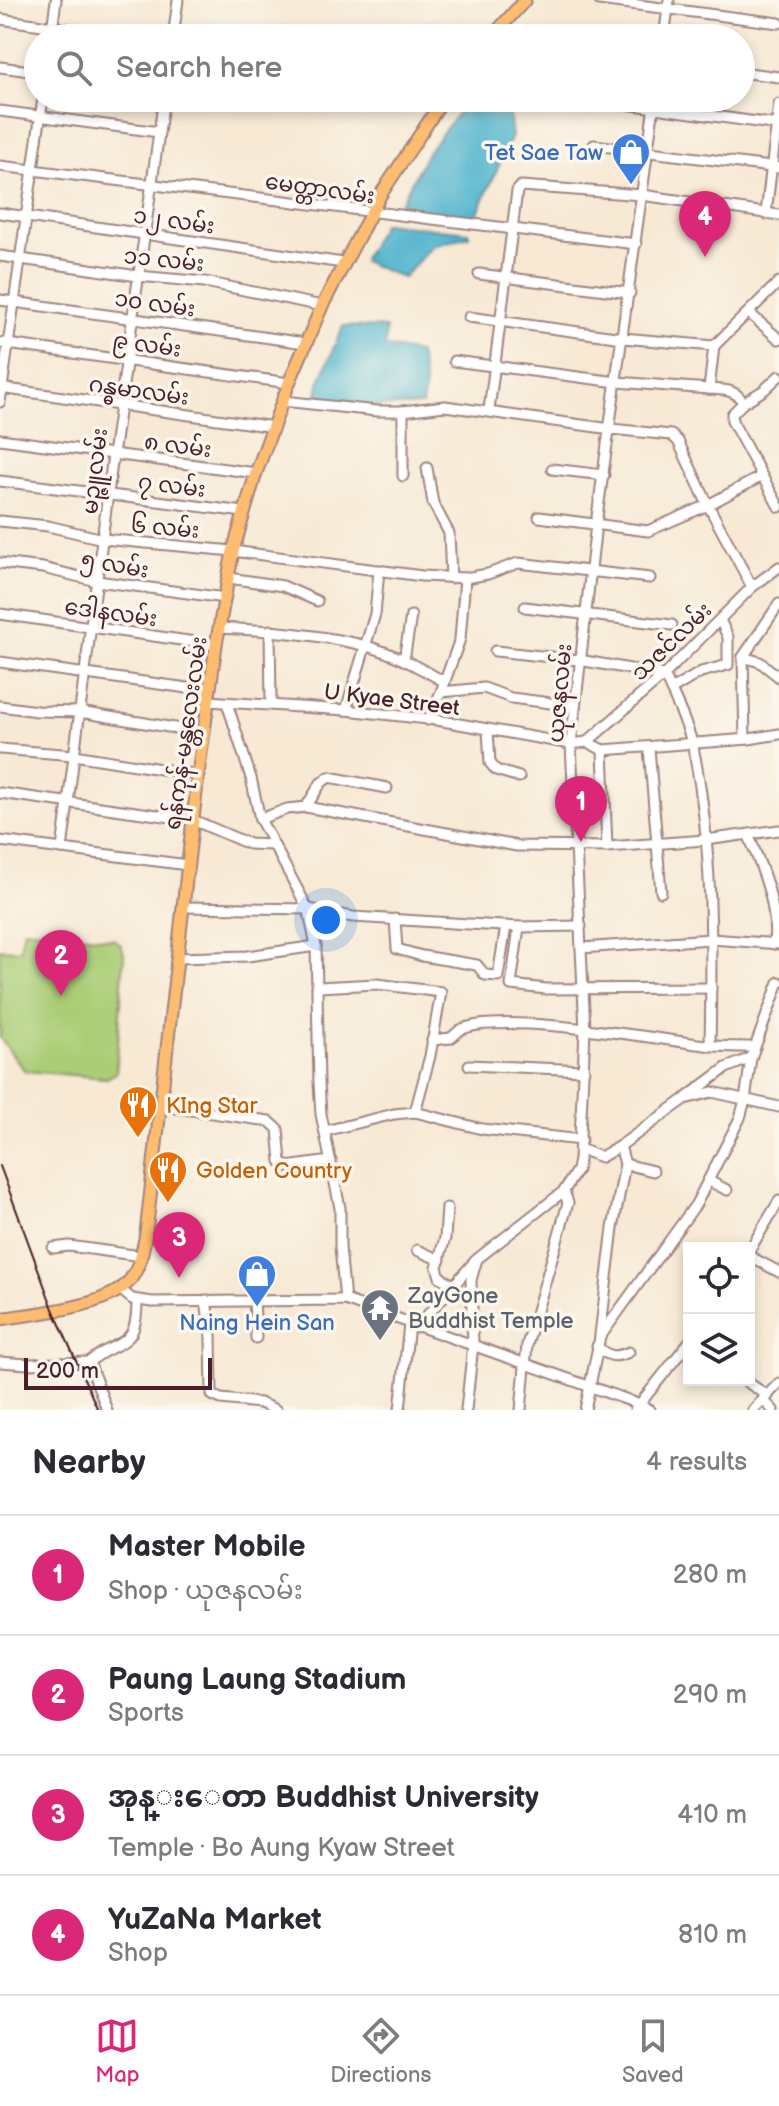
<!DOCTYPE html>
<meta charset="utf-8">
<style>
:root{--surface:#fff;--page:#f2f2f3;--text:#2b2b33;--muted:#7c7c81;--line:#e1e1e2;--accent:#db2777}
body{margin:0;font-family:"Balsamiq Sans","Noto Sans Myanmar",sans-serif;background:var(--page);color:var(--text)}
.controls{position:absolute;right:24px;bottom:24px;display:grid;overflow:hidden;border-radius:0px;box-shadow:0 4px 12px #0003}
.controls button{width:72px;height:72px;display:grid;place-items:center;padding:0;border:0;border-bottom:2px solid var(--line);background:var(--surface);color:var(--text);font:40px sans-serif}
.scale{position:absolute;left:24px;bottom:20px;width:188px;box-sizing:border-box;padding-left:8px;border:4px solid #4a1f2b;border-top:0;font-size:22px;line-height:28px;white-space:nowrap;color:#4a1f2b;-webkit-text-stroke:6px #fbf7ec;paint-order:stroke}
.you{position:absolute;left:326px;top:920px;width:28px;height:28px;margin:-20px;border:6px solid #fff;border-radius:50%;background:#1a73e8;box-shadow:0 0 0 12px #1a73e833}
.badge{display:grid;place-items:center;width:52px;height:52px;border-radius:50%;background:var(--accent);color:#fff;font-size:26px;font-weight:700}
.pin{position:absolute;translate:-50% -66px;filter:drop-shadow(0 2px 4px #0008)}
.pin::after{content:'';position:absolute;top:42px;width:28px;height:24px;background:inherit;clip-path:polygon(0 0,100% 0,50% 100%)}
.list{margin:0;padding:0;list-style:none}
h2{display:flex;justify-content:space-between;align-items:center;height:104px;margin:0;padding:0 32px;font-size:34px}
h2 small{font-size:26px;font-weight:400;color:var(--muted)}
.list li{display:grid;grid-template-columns:52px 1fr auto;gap:24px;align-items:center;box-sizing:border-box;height:120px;padding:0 32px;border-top:2px solid var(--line)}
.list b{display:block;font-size:30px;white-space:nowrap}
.list p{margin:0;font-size:26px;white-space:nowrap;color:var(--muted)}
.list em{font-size:26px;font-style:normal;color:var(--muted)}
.icon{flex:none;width:44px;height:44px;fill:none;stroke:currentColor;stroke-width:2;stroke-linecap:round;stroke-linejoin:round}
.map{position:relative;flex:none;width:779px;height:1410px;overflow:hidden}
.search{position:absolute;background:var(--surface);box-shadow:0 4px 12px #0003;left:24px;right:24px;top:24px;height:88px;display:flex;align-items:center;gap:20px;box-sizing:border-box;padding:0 28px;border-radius:44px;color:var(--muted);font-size:30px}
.sheet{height:584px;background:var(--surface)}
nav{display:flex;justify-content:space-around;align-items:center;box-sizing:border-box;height:112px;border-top:2px solid var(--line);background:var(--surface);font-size:22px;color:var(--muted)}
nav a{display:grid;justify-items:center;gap:4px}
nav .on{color:var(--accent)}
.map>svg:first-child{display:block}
</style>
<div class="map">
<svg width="779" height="1410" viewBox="0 0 779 1410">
<rect width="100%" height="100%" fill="#fbf7ec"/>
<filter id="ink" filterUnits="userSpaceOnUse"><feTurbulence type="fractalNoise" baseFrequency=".0125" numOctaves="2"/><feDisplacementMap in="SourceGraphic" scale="16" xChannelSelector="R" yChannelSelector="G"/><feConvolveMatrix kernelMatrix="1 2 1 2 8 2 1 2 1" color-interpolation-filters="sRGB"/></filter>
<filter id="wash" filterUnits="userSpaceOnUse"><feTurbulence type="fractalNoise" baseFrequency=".006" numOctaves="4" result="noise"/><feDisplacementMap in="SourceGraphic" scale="32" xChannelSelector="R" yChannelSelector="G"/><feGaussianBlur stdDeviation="1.8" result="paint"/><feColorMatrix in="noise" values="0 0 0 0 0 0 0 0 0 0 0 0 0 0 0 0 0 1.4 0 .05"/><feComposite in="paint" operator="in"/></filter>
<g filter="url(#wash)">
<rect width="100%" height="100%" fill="#f7e9d4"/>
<polygon fill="#aacd76" stroke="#7a7650" stroke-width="2" points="24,929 114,939 121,945 124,954 116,1073 107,1078 25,1071 0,1038 0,949 20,950"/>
<g fill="#4eb3cd" stroke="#4c697c" stroke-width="2">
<polygon points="470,98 497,98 509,113 512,136 476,217 397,209 428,151"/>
<polygon points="383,223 468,232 469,236 432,246 403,278 362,261"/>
<path d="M 343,326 L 386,328 L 385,347 L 419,353 L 425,385 L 422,405 C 388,408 350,406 317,396 L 319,383 Z"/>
</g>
</g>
<g filter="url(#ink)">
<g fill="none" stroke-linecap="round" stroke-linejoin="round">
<defs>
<g id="minor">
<polyline points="599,0 779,23"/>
<polyline points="0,19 132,38"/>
<polyline points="51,38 56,0"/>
<polyline points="173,38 178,0"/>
<polyline points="664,38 669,0"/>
<polyline points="0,67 38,72"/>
<polyline points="741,72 779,77"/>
<polyline points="582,98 779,125"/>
<polyline points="0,111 159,132"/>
<polyline points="594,145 779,168"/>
<polyline points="0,166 636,244"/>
<polyline points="0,213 343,263"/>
<polyline points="766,214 779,104"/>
<polyline points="0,256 138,276 205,282 322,306"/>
<polyline points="479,274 630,293"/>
<polyline points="0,300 305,343"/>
<polyline points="750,314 779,339"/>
<polyline points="469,317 623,338 714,346 779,282"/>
<polyline points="0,343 289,383"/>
<path d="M 714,346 L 709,389 C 723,390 737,389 743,403 L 732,414 L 732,421 L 779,507"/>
<polyline points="454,361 617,382 709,389"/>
<polyline points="0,388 274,427"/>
<polyline points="283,401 377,411 403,411 445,406 611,429 671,435 678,441 708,505 752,587"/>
<polyline points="0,402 43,98"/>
<polyline points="743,403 764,390 779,376"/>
<polyline points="489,410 517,191 521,186 642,195 779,215"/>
<polyline points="0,439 256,473"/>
<polyline points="427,468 433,503 449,533 451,578"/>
<polyline points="552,469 604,475"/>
<polyline points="403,476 403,411"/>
<polyline points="0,481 244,512"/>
<polyline points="539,517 648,531 708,505 762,476"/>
<polyline points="0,521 48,526 103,539 233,551 422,576 465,578 488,574 518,563 650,578"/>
<polyline points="0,563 43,568 97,581 225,598"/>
<polyline points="229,578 283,586 317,601"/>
<polyline points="525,607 672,625"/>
<polyline points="0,614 216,645"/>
<path d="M 219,628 C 268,630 319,634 366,646 C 394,653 420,668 445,682"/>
<polyline points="270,630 271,704"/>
<polyline points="495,651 579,660 664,675 671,690"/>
<polyline points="743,657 760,662 779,677"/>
<polyline points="404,660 411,616"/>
<polyline points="0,662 209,691"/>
<polyline points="441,692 484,688 511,698 574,706"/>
<polyline points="208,701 346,710 437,720 571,744 587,742 603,750 749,739 779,734"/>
<polyline points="227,703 251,778 260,819 308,909 316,946"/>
<polyline points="0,706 37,711 80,712 204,733"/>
<polyline points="346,710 375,614 379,570"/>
<polyline points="428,720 441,692 460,639 465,578"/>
<polyline points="488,730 490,763 496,770 519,777"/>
<polyline points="745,739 743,657 779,604"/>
<polyline points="587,742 664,675 752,587 779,567"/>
<polyline points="649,748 661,892"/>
<polyline points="0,749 74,755 198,775"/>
<polyline points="603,750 607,847"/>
<polyline points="0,793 193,820 249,844 272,845"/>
<polyline points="306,807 321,783 329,777 387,788"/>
<polyline points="260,819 287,809 306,807 517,846 607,847 706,840 779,830"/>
<path d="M 749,836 C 763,872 778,904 774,944"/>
<polyline points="0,841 188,865"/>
<polyline points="62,849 113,455 164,98"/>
<polyline points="184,907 308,909 353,917 519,927 581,926"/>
<polyline points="395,919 397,949 422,956 477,965 485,975 498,976 506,926"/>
<polyline points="519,927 511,985 546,989 711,988"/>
<polyline points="581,948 711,939 779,944"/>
<polyline points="177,958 248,956 316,946 319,1083 321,1114 340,1208 340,1247 345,1300"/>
<polyline points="318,987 377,984 441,992 430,1056 415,1112"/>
<path d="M 432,1040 L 451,1038 C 453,1036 458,1032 460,1030 C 498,1011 657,1039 705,1045 C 721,1047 738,1047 754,1047"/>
<path d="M 710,1046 C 712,947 713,843 693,747 C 689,728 679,708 671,690 L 701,672 L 728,665 L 728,637 L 720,620"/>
<polyline points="469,1065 584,1070"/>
<polyline points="687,1097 726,1068 751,1058"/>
<polyline points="162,1106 269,1121 278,1129 281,1161 286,1167 331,1161"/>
<polyline points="325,1131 394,1114 415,1112 482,1129 581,1140"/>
<polyline points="620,1146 685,1099 712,1092 779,1107"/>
<polyline points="580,1149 601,1157 620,1146 625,1164 613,1228 600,1335"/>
<polyline points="625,1164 653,1171"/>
<polyline points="709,1181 727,1190"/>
<polyline points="447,1208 445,1238 437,1267 440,1277 453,1285"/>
<polyline points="53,1248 69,1246 141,1256"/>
<polyline points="417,1250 440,1260"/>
<polyline points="749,1251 779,1201"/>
<polyline points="749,1256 779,1272"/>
<polyline points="121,1290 132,1299 152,1302 345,1300 628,1400 650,1410"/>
<polyline points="254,1299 256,1338"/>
<polyline points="206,1300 211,1335 212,1395 221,1399 260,1403 276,1410"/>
<polyline points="417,1327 475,1261"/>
<path d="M 597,1346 C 607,1357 616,1358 629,1352"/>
<polyline points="0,1362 28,1364 89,1362"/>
<polyline points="744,1380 768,1396"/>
<polyline points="763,1400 773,1410"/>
<path d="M 107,1410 L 89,1362 C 119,1337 137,1351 137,1301"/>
<polyline points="400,1410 409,1324"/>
<polyline points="466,1410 473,1345 471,1280 477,1259 564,1191 577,1170 579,1160 585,1030 571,744 596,524 655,98"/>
<polyline points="521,1410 527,1345 568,1203 564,1191"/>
<polyline points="585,1410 600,1337 696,1204 740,1118 745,1100 751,1058 779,982"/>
<polyline points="635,1410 689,1342"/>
<polyline points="753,1410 779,1383"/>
</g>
<g id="major">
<polyline points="491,38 525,0"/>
<path d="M 0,1319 C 34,1313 109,1308 130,1280 C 140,1267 143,1249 146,1233 L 198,775 L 216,645 L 233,551 L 256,473 L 289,383 L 322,306 L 381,194 L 444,98"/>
</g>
</defs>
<use href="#minor" stroke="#a08480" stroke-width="13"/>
<use href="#major" stroke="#a08480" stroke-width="15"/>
<use href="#minor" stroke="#fff" stroke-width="9"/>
<use href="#major" stroke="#fdbc70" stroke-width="11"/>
<polyline stroke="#4a1f2b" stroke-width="2" points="0,1166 53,1309 98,1410"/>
</g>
</g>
<defs>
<symbol id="shop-pin" viewBox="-11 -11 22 30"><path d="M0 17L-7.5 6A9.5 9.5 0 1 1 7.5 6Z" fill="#3f7fe0" stroke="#fbf7ec"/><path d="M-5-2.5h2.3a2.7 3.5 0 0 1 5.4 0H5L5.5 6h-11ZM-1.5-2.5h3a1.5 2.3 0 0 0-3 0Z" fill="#fff"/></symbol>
<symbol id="restaurant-pin" viewBox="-11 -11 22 30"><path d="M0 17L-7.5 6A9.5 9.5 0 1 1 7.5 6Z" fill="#e8710a" stroke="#fbf7ec"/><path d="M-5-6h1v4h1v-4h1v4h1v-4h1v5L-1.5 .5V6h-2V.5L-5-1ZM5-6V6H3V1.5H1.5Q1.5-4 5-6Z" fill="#fff"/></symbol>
<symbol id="temple-pin" viewBox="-11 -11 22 30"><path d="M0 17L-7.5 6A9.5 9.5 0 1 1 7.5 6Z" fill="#6b7280" stroke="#fbf7ec"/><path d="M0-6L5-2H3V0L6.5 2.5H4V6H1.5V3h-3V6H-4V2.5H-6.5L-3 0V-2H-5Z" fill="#fff"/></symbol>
</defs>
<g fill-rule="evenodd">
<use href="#shop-pin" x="609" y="130" width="44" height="60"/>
<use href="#restaurant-pin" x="116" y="1083" width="44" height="60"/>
<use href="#restaurant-pin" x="146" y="1148" width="44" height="60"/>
<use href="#shop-pin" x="235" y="1252" width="44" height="60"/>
<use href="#temple-pin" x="358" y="1286" width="44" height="60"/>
</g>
<g text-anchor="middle" stroke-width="7" stroke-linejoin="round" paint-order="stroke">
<g font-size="22" fill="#366cbe" stroke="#fbf7ec" text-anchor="end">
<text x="603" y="160">Tet Sae Taw</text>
<text x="257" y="1330" text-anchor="middle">Naing Hein San</text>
</g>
<g font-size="22" fill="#4a1f2b" stroke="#fbf7ec">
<text transform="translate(320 188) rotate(8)" y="8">မေတ္တာလမ်း</text>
<text transform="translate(174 220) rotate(8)" y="8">၁၂ လမ်း</text>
<text transform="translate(164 259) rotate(6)" y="8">၁၁ လမ်း</text>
<text transform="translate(155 303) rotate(8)" y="8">၁၀ လမ်း</text>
<text transform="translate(147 344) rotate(8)" y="8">၉ လမ်း</text>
<text transform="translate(139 390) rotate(8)" y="8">ဂန္ဓမာလမ်း</text>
<text transform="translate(178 445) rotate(7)" y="8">၈ လမ်း</text>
<text transform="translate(94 471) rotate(-83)" y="8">မဉ္ဇူလမ်း</text>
<text transform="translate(172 485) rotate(7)" y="8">၇ လမ်း</text>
<text transform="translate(165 527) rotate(5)" y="8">၆ လမ်း</text>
<text transform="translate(115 564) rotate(10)" y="8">၅ လမ်း</text>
<text transform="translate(111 612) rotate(8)" y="8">ဒေါနလမ်း</text>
<text transform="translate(671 641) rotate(-44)" y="8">သဇင်လမ်း</text>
<text transform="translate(559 693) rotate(-85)" y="8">ယုဇနလမ်း</text>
<text transform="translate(392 699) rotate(7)" y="8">U Kyae Street</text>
<text transform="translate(185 733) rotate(-82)" y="8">ရန်ကုန်-မန္တလေးလမ်း</text>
</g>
<g font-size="22" fill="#c56008" stroke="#fbf7ec" text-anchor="start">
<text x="166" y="1113">KIng Star</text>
<text x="196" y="1178">Golden Country</text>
</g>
<g font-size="22" fill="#5b616d" stroke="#fbf7ec" text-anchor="start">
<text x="408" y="1303">ZayGone<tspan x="408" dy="25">Buddhist Temple</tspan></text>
</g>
</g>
</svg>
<div class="controls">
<button><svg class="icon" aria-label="locate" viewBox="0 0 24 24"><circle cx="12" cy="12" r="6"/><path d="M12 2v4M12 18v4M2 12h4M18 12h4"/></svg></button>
<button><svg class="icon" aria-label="layers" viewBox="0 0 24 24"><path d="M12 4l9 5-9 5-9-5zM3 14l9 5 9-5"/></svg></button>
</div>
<div class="scale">200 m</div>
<div class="you"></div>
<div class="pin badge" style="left:581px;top:842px">1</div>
<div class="pin badge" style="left:61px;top:996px">2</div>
<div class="pin badge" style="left:179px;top:1278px">3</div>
<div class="pin badge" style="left:705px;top:257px">4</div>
<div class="search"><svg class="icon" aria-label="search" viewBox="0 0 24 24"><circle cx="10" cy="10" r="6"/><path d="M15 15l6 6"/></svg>Search here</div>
</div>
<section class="sheet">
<h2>Nearby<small>4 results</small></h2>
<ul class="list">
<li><span class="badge">1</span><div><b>Master Mobile</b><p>Shop · ယုဇနလမ်း</p></div><em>280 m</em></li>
<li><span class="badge">2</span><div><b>Paung Laung Stadium</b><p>Sports</p></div><em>290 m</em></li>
<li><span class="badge">3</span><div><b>အုန္းေတာ Buddhist University</b><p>Temple · Bo Aung Kyaw Street</p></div><em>410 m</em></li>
<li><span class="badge">4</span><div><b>YuZaNa Market</b><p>Shop</p></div><em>810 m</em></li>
</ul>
</section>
<nav>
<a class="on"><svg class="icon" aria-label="map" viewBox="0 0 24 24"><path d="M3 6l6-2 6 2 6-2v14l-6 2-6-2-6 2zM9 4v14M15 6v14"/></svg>Map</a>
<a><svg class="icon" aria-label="directions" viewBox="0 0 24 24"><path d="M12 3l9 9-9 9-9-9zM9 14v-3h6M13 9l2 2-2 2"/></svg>Directions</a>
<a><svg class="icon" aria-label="saved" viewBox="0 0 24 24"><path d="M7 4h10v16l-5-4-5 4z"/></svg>Saved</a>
</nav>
